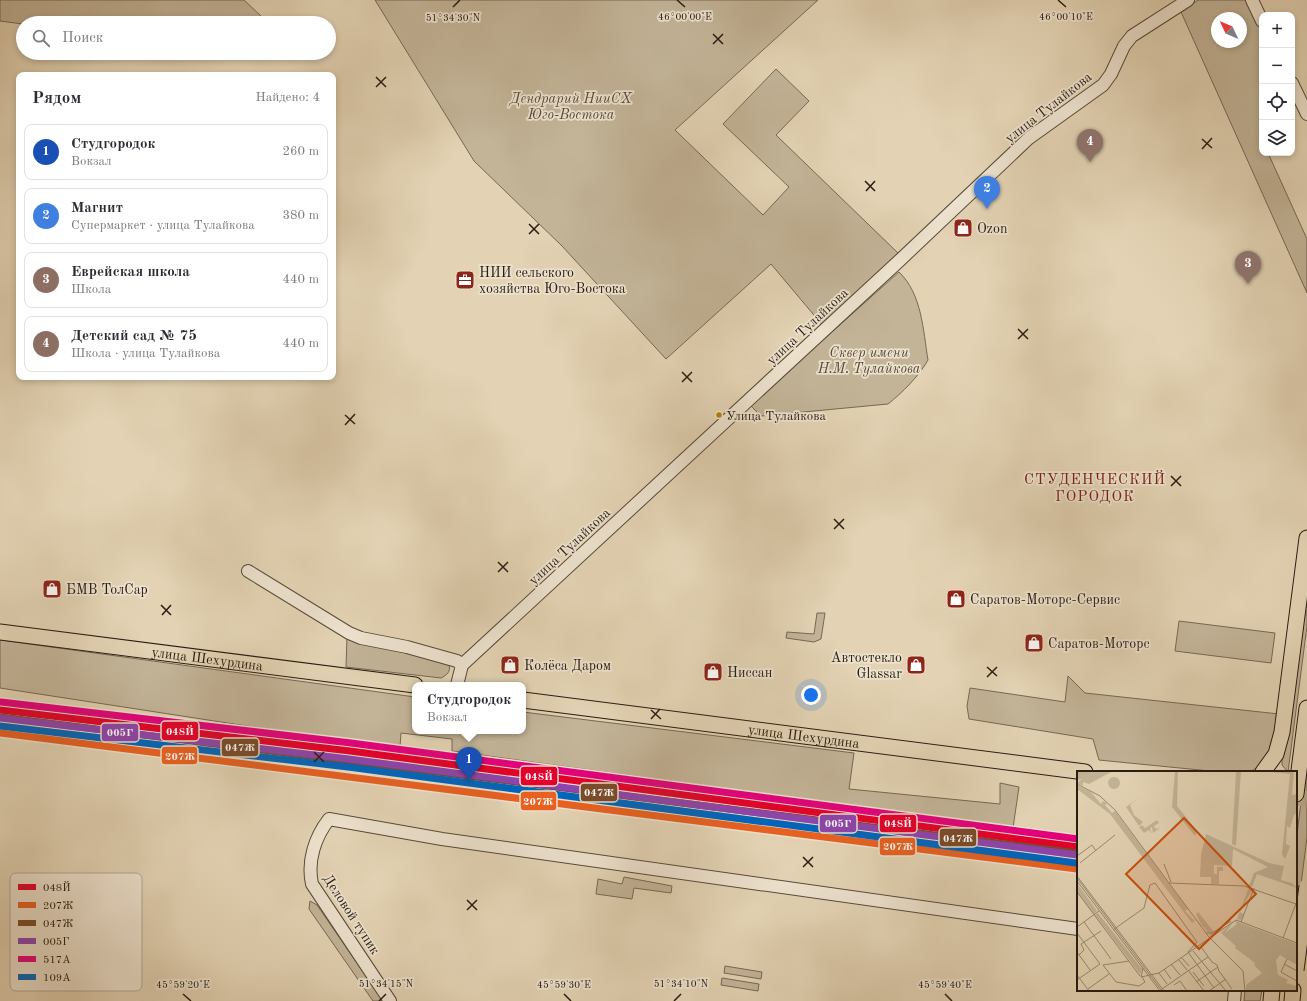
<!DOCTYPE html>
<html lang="ru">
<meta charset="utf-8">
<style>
:root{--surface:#fff;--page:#f7f7f7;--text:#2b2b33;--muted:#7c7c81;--line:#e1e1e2;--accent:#1a73e8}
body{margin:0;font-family:"Old Standard TT",serif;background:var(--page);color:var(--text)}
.controls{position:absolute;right:12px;top:12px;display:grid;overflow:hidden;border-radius:8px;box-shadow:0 2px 6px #0003}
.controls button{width:36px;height:36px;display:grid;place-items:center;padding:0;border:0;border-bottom:1px solid var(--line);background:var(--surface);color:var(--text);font:20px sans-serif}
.compass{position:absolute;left:1211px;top:12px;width:36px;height:36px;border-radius:50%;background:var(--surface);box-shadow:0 2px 6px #0003;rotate:314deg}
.you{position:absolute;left:811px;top:695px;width:14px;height:14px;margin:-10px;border:3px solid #fff;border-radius:50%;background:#1a73e8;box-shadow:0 0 0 6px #1a73e833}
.badge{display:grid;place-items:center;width:26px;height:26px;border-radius:50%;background:var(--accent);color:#fff;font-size:13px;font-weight:700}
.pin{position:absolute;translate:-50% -33px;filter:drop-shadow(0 1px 2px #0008)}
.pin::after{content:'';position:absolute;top:21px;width:14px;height:12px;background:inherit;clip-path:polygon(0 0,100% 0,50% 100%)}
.popup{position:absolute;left:412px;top:682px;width:114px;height:52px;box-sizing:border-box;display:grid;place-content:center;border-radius:8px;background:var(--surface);filter:drop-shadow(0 1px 3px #0005);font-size:13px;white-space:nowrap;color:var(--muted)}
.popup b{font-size:15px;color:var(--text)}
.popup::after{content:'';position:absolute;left:50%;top:100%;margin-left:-8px;border:8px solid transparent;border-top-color:var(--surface)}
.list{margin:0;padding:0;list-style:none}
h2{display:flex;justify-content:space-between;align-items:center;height:52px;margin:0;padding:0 16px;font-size:17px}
h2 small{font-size:13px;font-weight:400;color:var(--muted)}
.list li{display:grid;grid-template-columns:26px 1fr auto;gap:12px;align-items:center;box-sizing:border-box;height:56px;margin:0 8px 8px;padding:0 8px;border:1px solid var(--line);border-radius:8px}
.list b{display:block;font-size:15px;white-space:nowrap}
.list p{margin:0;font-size:13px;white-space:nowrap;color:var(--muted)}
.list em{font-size:13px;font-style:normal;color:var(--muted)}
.icon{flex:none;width:22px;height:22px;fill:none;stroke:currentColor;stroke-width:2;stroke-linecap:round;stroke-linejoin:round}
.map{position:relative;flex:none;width:1307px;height:1001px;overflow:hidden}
.search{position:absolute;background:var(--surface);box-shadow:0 2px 6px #0003;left:16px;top:16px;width:320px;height:44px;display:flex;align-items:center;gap:10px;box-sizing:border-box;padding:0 14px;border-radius:22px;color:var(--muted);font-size:15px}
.panel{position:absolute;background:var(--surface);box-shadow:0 2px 6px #0003;left:16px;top:72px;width:320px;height:308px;border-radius:8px}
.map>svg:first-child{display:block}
</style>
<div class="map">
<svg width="1307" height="1001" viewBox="0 0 1307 1001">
<rect width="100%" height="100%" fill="#e3d3b4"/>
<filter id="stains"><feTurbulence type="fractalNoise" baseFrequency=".005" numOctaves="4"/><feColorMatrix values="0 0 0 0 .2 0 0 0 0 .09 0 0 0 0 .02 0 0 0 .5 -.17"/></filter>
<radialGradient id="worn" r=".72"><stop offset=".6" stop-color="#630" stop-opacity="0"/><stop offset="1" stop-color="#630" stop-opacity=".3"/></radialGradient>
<g fill="#c3b498" stroke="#766854" fill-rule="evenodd">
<polygon points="0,0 244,0 263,18 262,23 23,24 0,21"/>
<polygon points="375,0 818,0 675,130 763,215 789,187 723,124 776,69 809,101 776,135 899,254 824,327 771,264 666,359 562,246 474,161"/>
<path d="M 1198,0 L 1247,0 L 1262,32 L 1262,153 L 1268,153 L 1307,239 L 1307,293 L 1181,12 ZM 1217,18 L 1241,18 L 1241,42 L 1217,42 Z"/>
<path d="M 899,272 C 922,294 923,330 928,360 C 919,376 902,393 888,404 L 761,416 L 750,405 Z"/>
<polygon points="1307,561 1307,626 1288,772 1282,765 1282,761"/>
<polygon points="817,613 825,613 821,639 814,642 786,638 787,632 814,634"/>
<polygon points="1179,621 1275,633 1271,663 1175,651"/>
<path d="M 347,636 L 399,646 L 449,664 C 451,672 447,675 441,678 L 346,667 Z"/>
<polygon points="0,640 415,697 415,731 523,731 523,712 854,753 849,789 1000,804 1000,783 1019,787 1013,828 452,751 452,739 401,733 400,747 338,740 0,688"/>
<polygon points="1068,676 1085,693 1279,714 1277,741 1262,764 1250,772 1220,772 1099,760 1093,739 969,719 967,706 970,688 1065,702"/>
<polygon points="1307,754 1307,837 1296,924 1296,842"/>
<polygon points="624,877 672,886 671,893 634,888 632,899 596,894 598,879 622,884"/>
<polygon points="310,901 317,905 383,1001 373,1001 309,909"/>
<polygon points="725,966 762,972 761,979 724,973"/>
<polygon points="722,978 759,984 758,991 721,985"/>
<polygon points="1245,990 1262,990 1260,1001 1244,1001"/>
</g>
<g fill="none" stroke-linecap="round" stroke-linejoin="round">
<polyline stroke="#beae93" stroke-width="15" stroke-dasharray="15 8" stroke-linecap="butt" points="1296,798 1307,799"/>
<defs>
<g id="minor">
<polyline points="1252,0 1262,21"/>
<polyline points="1292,83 1307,114"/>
<polyline points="248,571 349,633 361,638 407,647 457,661 462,665"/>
<polyline points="457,685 462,665 899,261 1029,138 1103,85 1111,74 1124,46 1132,36 1188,0"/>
<path d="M 390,1001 L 312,884 C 307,861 315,837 329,819 L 442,839 L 1078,929"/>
<polyline points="1234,1001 1235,990"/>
</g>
<g id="major">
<path id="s1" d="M 0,632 L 415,685"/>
<path id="s2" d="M 523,700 L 1085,772"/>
<polyline points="1263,772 1276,754 1282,732 1307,538"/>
<polyline points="1296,794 1307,708"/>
<polyline points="1271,1001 1272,990"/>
<polyline points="1292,1001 1293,990"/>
</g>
</defs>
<use href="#minor" stroke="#574a3a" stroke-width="14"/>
<use href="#major" stroke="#281c11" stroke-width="17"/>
<use href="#minor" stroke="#ede2ce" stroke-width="12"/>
<use href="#major" stroke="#e3d3b4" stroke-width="15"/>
<defs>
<polyline id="major-bridge" points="1296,970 1307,886"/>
</defs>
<use href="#major-bridge" stroke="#281c11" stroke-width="17" stroke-linecap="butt"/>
<use href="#major-bridge" stroke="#e3d3b4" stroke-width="15"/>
<defs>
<polyline id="rail-1" points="0,710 350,751 1078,847"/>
<polyline id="rail-2" points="0,733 1077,869"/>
<polyline id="rail-3" points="1,717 1078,853"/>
<polyline id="rail-4" points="0,718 349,759 1077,855"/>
<polyline id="rail-5" points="1,702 351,743 1078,839"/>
<polyline id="rail-6" points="0,726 348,767 1076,863"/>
</defs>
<use href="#rail-1" stroke="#ede2ce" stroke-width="10"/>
<use href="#rail-2" stroke="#ede2ce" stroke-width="10"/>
<use href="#rail-3" stroke="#ede2ce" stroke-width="10"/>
<use href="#rail-4" stroke="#ede2ce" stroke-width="10"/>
<use href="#rail-5" stroke="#ede2ce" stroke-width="10"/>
<use href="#rail-6" stroke="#ede2ce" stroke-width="10"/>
<use href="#rail-1" stroke="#e4002b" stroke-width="7"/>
<use href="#rail-2" stroke="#e86121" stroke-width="7"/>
<use href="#rail-3" stroke="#7a4b2a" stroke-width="7"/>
<use href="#rail-4" stroke="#8e44ad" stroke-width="7"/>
<use href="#rail-5" stroke="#e5007d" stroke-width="7"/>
<use href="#rail-6" stroke="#0065bd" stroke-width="7"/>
</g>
<path fill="none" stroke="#281c11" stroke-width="1.5" d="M 677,0 L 685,7M 1058,0 L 1066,7M 453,7 L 460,0M 713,34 L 723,44M 713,44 L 723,34M 376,77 L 386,87M 376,87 L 386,77M 1202,139 L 1212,148M 1202,149 L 1212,138M 865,181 L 875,191M 866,191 L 875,181M 529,224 L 539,234M 529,234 L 539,224M 1018,329 L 1028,339M 1018,339 L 1028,329M 682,372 L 692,382M 682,382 L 692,372M 345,415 L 355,424M 345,425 L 355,414M 1171,476 L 1181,486M 1171,486 L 1181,476M 834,519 L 844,529M 834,529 L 844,519M 498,562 L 508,572M 498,572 L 508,562M 161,605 L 171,615M 162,615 L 171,605M 987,667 L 997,676M 987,677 L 997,667M 651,710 L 661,719M 651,719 L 660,709M 314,752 L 324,762M 314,762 L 324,752M 803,857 L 813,867M 803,867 L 813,857M 467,900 L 477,910M 467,910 L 477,900M 183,994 L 191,1001M 564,994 L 571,1001M 945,994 L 952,1001M 379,1001 L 386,994M 674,1001 L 681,994"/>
<defs>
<symbol id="shop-square" viewBox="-11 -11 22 22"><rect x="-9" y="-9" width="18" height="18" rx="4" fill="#8f2418" stroke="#ede2ce"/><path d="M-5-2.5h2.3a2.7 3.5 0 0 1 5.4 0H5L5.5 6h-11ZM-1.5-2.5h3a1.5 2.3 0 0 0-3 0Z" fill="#fff"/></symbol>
<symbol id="office-square" viewBox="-11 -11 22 22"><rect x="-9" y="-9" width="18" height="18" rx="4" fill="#8f2418" stroke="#ede2ce"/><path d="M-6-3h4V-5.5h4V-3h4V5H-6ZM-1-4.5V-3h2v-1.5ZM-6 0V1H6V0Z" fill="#fff"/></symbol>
</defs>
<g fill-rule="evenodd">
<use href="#shop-square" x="952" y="217" width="22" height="22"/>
<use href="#office-square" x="454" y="269" width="22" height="22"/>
<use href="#shop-square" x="41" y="578" width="22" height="22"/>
<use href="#shop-square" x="945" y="588" width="22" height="22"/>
<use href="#shop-square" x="1023" y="632" width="22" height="22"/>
<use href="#shop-square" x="499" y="654" width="22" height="22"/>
<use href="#shop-square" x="905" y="654" width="22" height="22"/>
<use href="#shop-square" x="702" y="661" width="22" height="22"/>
</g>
<circle fill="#b97d05" stroke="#ede2ce" stroke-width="1.5" cx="719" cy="415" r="3.5"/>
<g text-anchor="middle" stroke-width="3.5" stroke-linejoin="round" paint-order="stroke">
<g font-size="13" fill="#281c11" stroke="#ede2ce" text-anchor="start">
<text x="726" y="420">Улица Тулайкова</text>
</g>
<g font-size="14" font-style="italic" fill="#564a3a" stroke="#ede2ce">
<text x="571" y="103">Дендрарий НииСХ<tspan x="571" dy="16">Юго-Востока</tspan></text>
<text x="869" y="357">Сквер имени<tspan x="869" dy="16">Н.М. Тулайкова</tspan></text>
</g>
<g font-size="14" fill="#281c11" stroke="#ede2ce">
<text transform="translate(1048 107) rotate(-38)" y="5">улица Тулайкова</text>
<text transform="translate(807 326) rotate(-43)" y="5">улица Тулайкова</text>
<text transform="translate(569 546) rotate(-43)" y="5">улица Тулайкова</text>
<text dy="5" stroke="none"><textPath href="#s1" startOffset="209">улица Шехурдина</textPath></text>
<text dy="5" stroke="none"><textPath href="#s2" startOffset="283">улица Шехурдина</textPath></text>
<text transform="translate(352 914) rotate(57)" y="5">Деловой тупик</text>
</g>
<g font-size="14" fill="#281c11" stroke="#ede2ce" text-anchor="start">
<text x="977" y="233">Ozon</text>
<text x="479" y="277">НИИ сельского<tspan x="479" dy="16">хозяйства Юго-Востока</tspan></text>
<text x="66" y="594">БМВ ТолСар</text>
<text x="970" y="604">Саратов-Моторс-Сервис</text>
<text x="1048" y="648">Саратов-Моторс</text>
<text x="902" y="662" text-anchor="end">Автостекло<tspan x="902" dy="16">Glassar</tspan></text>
<text x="524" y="670">Колёса Даром</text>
<text x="727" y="677">Ниссан</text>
</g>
<g font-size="15" letter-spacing="1" fill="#7a1f14" stroke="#ede2ce">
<text x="1095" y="484">СТУДЕНЧЕСКИЙ<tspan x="1095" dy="17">ГОРОДОК</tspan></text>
</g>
</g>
<g transform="translate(1077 771)">
<rect width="220" height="220" fill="#e3d3b4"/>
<path d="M 0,0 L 36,0 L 12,13 L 6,11 L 6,15 L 0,12 L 5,8 L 0,9 ZM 98,0 L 101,0 L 100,35 L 120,60 L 118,65 L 95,36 ZM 159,0 L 164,0 L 159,75 L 155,73 ZM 183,0 L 217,0 L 215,24 L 220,23 L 220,42 L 217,44 L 213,57 L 210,55 L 209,73 L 213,75 L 208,88 L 205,83 L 213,3 ZM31 12a6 6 0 1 1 12 0a6 6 0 1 1-12 0ZM 0,14 L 14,21 L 24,33 L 26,30 L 30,32 L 28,34 L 35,42 L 38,40 L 111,138 L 108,140 L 118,150 L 115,152 L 33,43 L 0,18 ZM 62,27 L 53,34 L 57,44 L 66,51 L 62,55 L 49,36 ZM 80,49 L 82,52 L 77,55 L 79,58 L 84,56 L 76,62 L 75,56 L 73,58 L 75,63 L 72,59 L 67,62 L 62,56 L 65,54 L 68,57 ZM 129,63 L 192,92 L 207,95 L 204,109 L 215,112 L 220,117 L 180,103 L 175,116 L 172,115 L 177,102 L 191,96 L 156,78 L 155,95 L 137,94 L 137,103 L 140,103 L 140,96 L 146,96 L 146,100 L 142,100 L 142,113 L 134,113 L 134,106 L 123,106 L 124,84 ZM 0,112 L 20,140 L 17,143 L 0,121 ZM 172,116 L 176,117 L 163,141 L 167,143 L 164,149 L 160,148 ZM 121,141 L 137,161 L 149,152 L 134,165 L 124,153 L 119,143 ZM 21,142 L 65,198 L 63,203 L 18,144 ZM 158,150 L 220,173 L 220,194 L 203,184 L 199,189 L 201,204 L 211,209 L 209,212 L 220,215 L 220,220 L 169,220 L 169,214 L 185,202 L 177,194 L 178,192 L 158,177 L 159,175 L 144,162 L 156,151 L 148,162 L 160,153 Z" fill="#c3b498"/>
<path fill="none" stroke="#988a73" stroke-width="1" d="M 0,13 L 23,25 L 38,39 L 132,166M 0,85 L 15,74 L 19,80M 3,92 L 38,64M 87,93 L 94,111M 0,105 L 87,220M 0,107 L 85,220M 0,110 L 83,220M 92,112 L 167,115 L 219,133M 0,121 L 63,205M 159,149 L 220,172M 7,151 L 34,188M 164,151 L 177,117M 0,156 L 22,140M 36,159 L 67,137 L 73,114 L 78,112 L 120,171 L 111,181 L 137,217M 0,162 L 23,193M 129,162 L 135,162 L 154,150M 206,167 L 220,130M 134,168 L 166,200 L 168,220M 124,176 L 135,191 L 140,194 L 142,200 L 155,218M 116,180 L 149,220M 0,181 L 13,199M 2,184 L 7,179 L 4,173 L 24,160M 104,186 L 112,195M 210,188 L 204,201 L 220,210M 102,189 L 110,199M 94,193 L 103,204M 207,193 L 220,200M 26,194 L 39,211 L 62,215 L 68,211 L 65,206M 26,194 L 52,190M 66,197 L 64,206 L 82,202 L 159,149M 87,198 L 94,208M 111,199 L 127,220M 116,201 L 127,215M 82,202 L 90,213M 0,204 L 12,220M 0,209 L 23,193M 119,211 L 141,196M 97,214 L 103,210 L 110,220M 11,218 L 32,203M 85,218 L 131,186M 132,220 L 149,208"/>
<path fill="#cb500d" fill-opacity="0.15" stroke="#cb500d" stroke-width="2" d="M 107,47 L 179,123 L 122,178 L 49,103 Z"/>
<rect width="220" height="220" fill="none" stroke="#281c11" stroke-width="2"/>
</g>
<rect x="10" y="873" width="132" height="118" rx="6" fill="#ede2ce" stroke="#b2a795" stroke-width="1"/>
<rect x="18" y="884" width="18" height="6" fill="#e4002b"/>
<rect x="18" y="902" width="18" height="6" fill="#e86121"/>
<rect x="18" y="920" width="18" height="6" fill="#7a4b2a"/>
<rect x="18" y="938" width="18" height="6" fill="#8e44ad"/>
<rect x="18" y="956" width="18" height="6" fill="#e5007d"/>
<rect x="18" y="974" width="18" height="6" fill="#0065bd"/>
<g font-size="11" fill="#281c11">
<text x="43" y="891">048Й</text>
<text x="43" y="909">207Ж</text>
<text x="43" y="927">047Ж</text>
<text x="43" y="945">005Г</text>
<text x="43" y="963">517А</text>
<text x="43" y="981">109А</text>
</g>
<g font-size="10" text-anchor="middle" fill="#281c11" stroke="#ede2ce" stroke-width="3.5" stroke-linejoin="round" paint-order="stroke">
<text x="685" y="20">46°00'00"E</text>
<text x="1066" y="20">46°00'10"E</text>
<text x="453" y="21">51°34'30"N</text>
<text x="386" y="987">51°34'15"N</text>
<text x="681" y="987">51°34'10"N</text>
<text x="183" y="988">45°59'20"E</text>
<text x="564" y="988">45°59'30"E</text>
<text x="945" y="988">45°59'40"E</text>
</g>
<g stroke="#ede2ce" stroke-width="1.5">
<rect x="161" y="721" width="38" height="20" rx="4" fill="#e4002b"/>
<rect x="101" y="723" width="38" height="19" rx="4" fill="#8e44ad"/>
<rect x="221" y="738" width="38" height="19" rx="4" fill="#7a4b2a"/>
<rect x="161" y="746" width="37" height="19" rx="4" fill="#e86121"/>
<rect x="520" y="766" width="38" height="20" rx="4" fill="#e4002b"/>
<rect x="580" y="783" width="38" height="19" rx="4" fill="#7a4b2a"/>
<rect x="520" y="791" width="37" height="20" rx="4" fill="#e86121"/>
<rect x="879" y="814" width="38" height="19" rx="4" fill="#e4002b"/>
<rect x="819" y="814" width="38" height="19" rx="4" fill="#8e44ad"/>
<rect x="939" y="828" width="38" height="19" rx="4" fill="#7a4b2a"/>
<rect x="879" y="837" width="37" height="19" rx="4" fill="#e86121"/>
</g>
<g font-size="11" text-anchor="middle" font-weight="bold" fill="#fff">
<text x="180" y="735">048Й</text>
<text x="120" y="736">005Г</text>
<text x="240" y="751">047Ж</text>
<text x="180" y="760">207Ж</text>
<text x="539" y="780">048Й</text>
<text x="599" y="796">047Ж</text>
<text x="538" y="805">207Ж</text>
<text x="898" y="827">048Й</text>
<text x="838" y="827">005Г</text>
<text x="958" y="842">047Ж</text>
<text x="898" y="850">207Ж</text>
</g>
<rect width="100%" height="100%" filter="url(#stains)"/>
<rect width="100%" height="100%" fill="url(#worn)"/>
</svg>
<div class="controls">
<button>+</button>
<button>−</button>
<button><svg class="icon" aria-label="locate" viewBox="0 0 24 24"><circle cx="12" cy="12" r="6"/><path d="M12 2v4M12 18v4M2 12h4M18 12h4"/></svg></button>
<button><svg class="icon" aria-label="layers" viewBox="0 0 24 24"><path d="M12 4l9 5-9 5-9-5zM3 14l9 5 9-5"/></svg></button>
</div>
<svg class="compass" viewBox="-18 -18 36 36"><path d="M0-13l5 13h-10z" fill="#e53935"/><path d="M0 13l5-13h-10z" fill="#7c7c81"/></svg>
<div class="you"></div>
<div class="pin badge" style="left:469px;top:780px;background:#1a4fb4">1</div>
<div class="popup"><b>Студгородок</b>Вокзал</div>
<div class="pin badge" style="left:987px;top:209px;background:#3f7fe0">2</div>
<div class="pin badge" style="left:1248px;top:284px;background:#8d6e63">3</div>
<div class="pin badge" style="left:1090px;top:162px;background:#8d6e63">4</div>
<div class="search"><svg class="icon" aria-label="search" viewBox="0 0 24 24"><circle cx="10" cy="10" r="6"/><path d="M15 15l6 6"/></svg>Поиск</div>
<section class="panel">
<h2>Рядом<small>Найдено: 4</small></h2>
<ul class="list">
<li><span class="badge" style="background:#1a4fb4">1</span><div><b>Студгородок</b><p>Вокзал</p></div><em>260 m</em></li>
<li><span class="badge" style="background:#3f7fe0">2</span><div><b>Магнит</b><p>Супермаркет · улица Тулайкова</p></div><em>380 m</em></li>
<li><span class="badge" style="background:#8d6e63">3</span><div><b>Еврейская школа</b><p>Школа</p></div><em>440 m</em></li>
<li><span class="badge" style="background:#8d6e63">4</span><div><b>Детский сад № 75</b><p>Школа · улица Тулайкова</p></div><em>440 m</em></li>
</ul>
</section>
</div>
